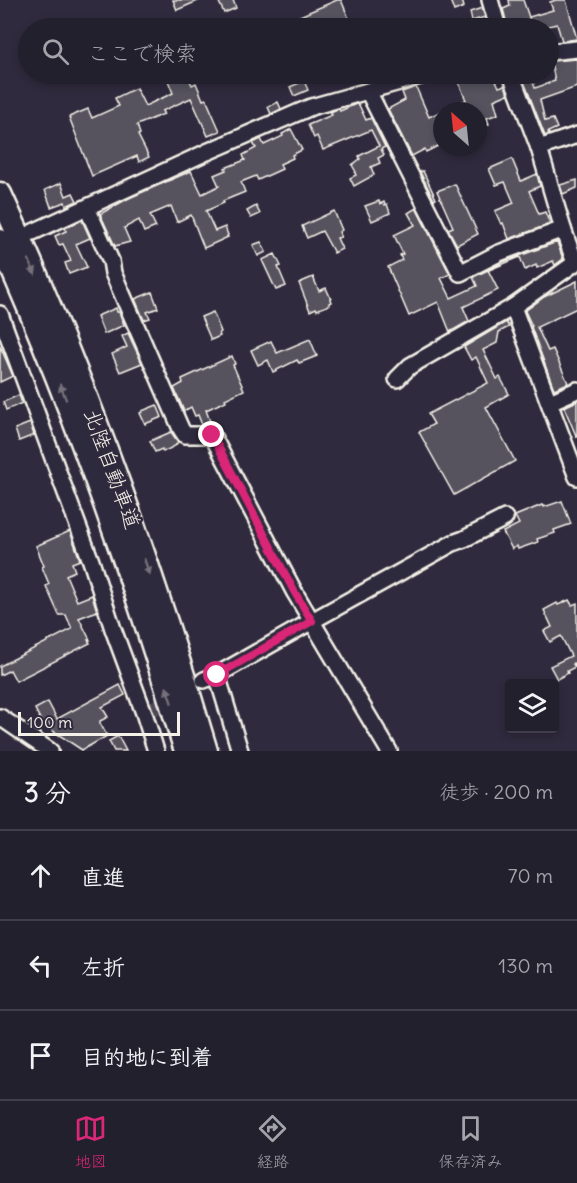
<!DOCTYPE html>
<html lang="ja">
<meta charset="utf-8">
<style>
:root{--surface:#23202e;--page:#2f2d3a;--text:#f1f3f6;--muted:#a3a3aa;--line:#403e4a;--accent:#db2777}
body{margin:0;font-family:Delius,"Klee One",sans-serif;background:var(--page);color:var(--text)}
.controls{position:absolute;right:18px;bottom:18px;display:grid;overflow:hidden;border-radius:6px;box-shadow:0 3px 9px #0003}
.controls button{width:54px;height:54px;display:grid;place-items:center;padding:0;border:0;border-bottom:2px solid var(--line);background:var(--surface);color:var(--text);font:30px sans-serif}
.compass{position:absolute;left:433px;top:102px;width:54px;height:54px;border-radius:50%;background:var(--surface);box-shadow:0 3px 9px #0003;rotate:333deg}
.scale{position:absolute;left:18px;bottom:15px;width:162px;box-sizing:border-box;padding-left:6px;border:3px solid #f4f1e8;border-top:0;font-size:16px;line-height:21px;white-space:nowrap;color:#f4f1e8;-webkit-text-stroke:4px #2f2a3d;paint-order:stroke}
.stop{position:absolute;width:18px;height:18px;margin:-14px;border:4px solid #db2777;border-radius:50%;background:#fff}
.stop.end{background:#db2777;border-color:#fff;box-shadow:0 2px 6px #0008}
.list{margin:0;padding:0;list-style:none}
h2{display:flex;justify-content:space-between;align-items:center;height:78px;margin:0;padding:0 24px;font-size:26px}
h2 small{font-size:20px;font-weight:400;color:var(--muted)}
.list li{display:grid;grid-template-columns:39px 1fr auto;gap:18px;align-items:center;box-sizing:border-box;height:90px;padding:0 24px;border-top:2px solid var(--line)}
.list b{display:block;font-size:22px;white-space:nowrap}
.list em{font-size:20px;font-style:normal;color:var(--muted)}
.icon{flex:none;width:33px;height:33px;fill:none;stroke:currentColor;stroke-width:2;stroke-linecap:round;stroke-linejoin:round}
.map{position:relative;flex:none;width:577px;height:751px;overflow:hidden}
.search{position:absolute;background:var(--surface);box-shadow:0 3px 9px #0003;left:18px;right:18px;top:18px;height:66px;display:flex;align-items:center;gap:15px;box-sizing:border-box;padding:0 21px;border-radius:33px;color:var(--muted);font-size:22px}
.sheet{height:348px;background:var(--surface)}
nav{display:flex;justify-content:space-around;align-items:center;box-sizing:border-box;height:84px;border-top:2px solid var(--line);background:var(--surface);font-size:16px;color:var(--muted)}
nav a{display:grid;justify-items:center;gap:3px}
nav .on{color:var(--accent)}
.map>svg:first-child{display:block}
</style>
<div class="map">
<svg width="577" height="751" viewBox="0 0 577 751">
<rect width="100%" height="100%" fill="#2f2a3d"/>
<filter id="ink" filterUnits="userSpaceOnUse"><feTurbulence type="fractalNoise" baseFrequency=".0167" numOctaves="2"/><feDisplacementMap in="SourceGraphic" scale="12" xChannelSelector="R" yChannelSelector="G"/><feConvolveMatrix kernelMatrix="1 2 1 2 8 2 1 2 1" color-interpolation-filters="sRGB"/></filter>
<g filter="url(#ink)">
<g fill="#56525f" stroke="#f4f1e8" stroke-width="1.5">
<polygon points="173,0 200,0 177,10"/>
<polygon points="218,0 233,0 236,8 224,13"/>
<polygon points="337,0 341,0 353,28 272,28"/>
<polygon points="450,0 462,0 464,7 454,11"/>
<polygon points="509,0 523,0 531,23 516,28 515,27 508,28 503,9 510,6"/>
<polygon points="556,0 566,0 577,39 562,41 557,24 540,28 532,28 529,17 553,10 550,2"/>
<polygon points="482,8 485,17 472,21 470,12"/>
<polygon points="577,59 577,87 540,100 545,121 553,119 557,128 548,132 549,134 545,136 521,74 530,74 535,88 555,81 551,61"/>
<polygon points="178,74 187,74 192,85 196,83 203,100 206,99 220,131 208,136 191,98 162,111 164,114 137,125 140,134 138,135 149,157 139,162 137,156 92,176 69,117 88,109 92,118 119,106 115,98 136,88 145,106 173,93 167,78"/>
<polygon points="469,74 470,78 482,74 493,74 499,87 505,85 508,94 494,100 498,114 487,118 489,124 478,128 478,111 441,111 466,100 457,78"/>
<polygon points="304,81 308,90 294,96 290,87"/>
<polygon points="416,87 429,117 442,111 442,144 426,152 425,149 412,156 388,109 405,100 402,92"/>
<polygon points="278,102 281,109 271,114 268,107"/>
<polygon points="356,104 359,105 366,120 371,118 385,147 381,149 384,155 378,158 380,163 371,167 374,175 354,186 350,178 356,175 355,173 356,172 352,165 360,159 359,156 379,146 371,130 323,150 317,136 314,138 308,125 332,115 330,112 339,109 340,111"/>
<polygon points="291,129 302,150 292,155 293,158 280,164 282,169 258,180 256,176 241,182 245,192 223,201 224,203 206,211 215,231 225,227 228,235 227,236 228,237 204,248 191,215 177,222 171,206 150,215 156,227 144,232 139,220 124,228 130,242 115,246 100,214 129,198 191,171 202,194 219,186 214,175 226,170 225,168 245,160 243,155 256,148 253,143 261,139 264,145 283,136 282,134"/>
<polygon points="512,159 521,181 537,174 540,186 529,191 539,214 545,212 550,224 509,239 503,223 501,224 495,211 514,203 505,182 496,185 489,169"/>
<polygon points="423,171 436,199 434,200 420,172"/>
<polygon points="577,180 577,188 563,194 560,185"/>
<polygon points="61,183 66,196 73,193 77,201 66,206 65,202 51,207 45,190"/>
<polygon points="455,184 478,234 457,245 448,229 453,227 437,191"/>
<polygon points="379,201 380,204 384,202 385,205 387,204 390,213 372,221 365,206"/>
<polygon points="256,206 260,214 251,218 247,211"/>
<polygon points="416,208 450,274 441,278 451,298 477,286 473,277 488,270 498,290 463,307 469,321 450,332 438,302 409,316 388,267 402,260 400,255 403,254 394,235 415,225 408,213"/>
<polygon points="334,211 342,230 339,232 341,237 337,238 342,249 334,253 322,231 307,238 302,226"/>
<polygon points="82,220 90,238 76,244 87,267 69,274 65,263 71,261 63,244 59,245 55,236 66,231 65,228"/>
<polygon points="261,242 266,252 258,256 253,245"/>
<polygon points="557,242 563,259 555,265 553,261 537,268 536,265 525,270 520,257 489,270 489,269 503,262"/>
<polygon points="275,254 281,266 278,267 286,286 276,290 262,260"/>
<polygon points="313,277 319,291 326,288 331,299 330,299 331,302 329,303 329,305 317,310 316,308 310,311 299,283"/>
<polygon points="577,281 577,308 537,327 548,351 553,349 568,383 554,389 531,327 532,326 525,311 544,297"/>
<polygon points="152,292 158,308 147,312 150,318 144,320 135,299"/>
<polygon points="116,308 117,312 119,312 124,325 104,334 97,316"/>
<polygon points="213,312 221,332 219,333 220,336 211,340 201,317"/>
<polygon points="506,322 509,327 499,332 497,343 483,350 497,379 500,377 509,394 486,407 515,461 454,495 419,432 434,424 428,414 488,383 476,357 471,360 464,347"/>
<polygon points="128,333 142,363 120,372 112,354 127,347 122,336"/>
<polygon points="310,339 317,356 299,363 297,360 273,372 268,360 258,365 251,350 271,341 277,353"/>
<polygon points="0,346 13,376 0,382"/>
<polygon points="232,356 235,364 233,365 244,390 225,399 226,401 206,410 211,424 202,425 198,415 195,416 191,407 184,411 174,388 183,383 182,379"/>
<polygon points="19,395 22,403 6,410 3,402"/>
<polygon points="577,401 577,438 564,407"/>
<polygon points="157,405 162,417 145,424 140,413 142,412 142,411"/>
<polygon points="30,423 34,435 19,441 15,429"/>
<polygon points="171,432 178,442 175,446 163,452 162,449 155,452 150,441"/>
<polygon points="562,501 571,524 554,530 555,533 537,539 538,542 518,549 517,546 512,549 503,532 519,524 515,516 542,505 544,507"/>
<polygon points="70,531 80,560 72,563 75,571 66,575 77,601 92,595 97,611 79,618 90,640 88,640 90,643 16,681 10,670 0,675 0,666 72,629 66,615 59,615 46,586 49,584 42,567 44,566 36,546"/>
<polygon points="569,600 572,605 577,603 577,668 574,663 573,664 575,667 567,671 568,673 557,679 550,666 571,656 561,636 550,642 544,631 552,627 544,610 557,603 558,605"/>
<polygon points="120,685 125,695 102,707 108,717 100,721 100,723 107,736 82,750 53,731 48,722 43,725 35,709 48,702 57,719"/>
<polygon points="118,736 126,751 114,751 109,741"/>
</g>
<g fill="none" stroke-linecap="round" stroke-linejoin="round">
<polyline stroke="#4d4857" stroke-width="15" stroke-dasharray="15 8" stroke-linecap="butt" points="151,710 177,695"/>
<defs>
<g id="minor">
<polyline points="490,0 498,28"/>
<polyline points="548,52 577,49"/>
<polyline points="511,74 539,148 563,229 575,263 513,307 577,477"/>
<polyline points="368,91 460,273 499,253 563,229"/>
<polyline points="539,148 577,135"/>
<polyline points="87,208 111,261 113,273 181,429 185,435 212,435 295,593 389,751"/>
<polyline points="33,232 207,152 311,107 428,74"/>
<polyline points="0,314 91,561 113,629 144,713 156,751"/>
<polyline points="397,379 410,366 513,307"/>
<polyline points="550,402 577,390"/>
<polyline points="217,675 240,751"/>
<polyline points="204,680 217,675 312,621 453,543 464,539 505,518"/>
<polyline points="0,717 50,751"/>
</g>
<g id="highway">
<path d="M 0,194 C 83,374 150,561 206,751"/>
<path d="M 0,241 C 74,407 134,578 186,751"/>
</g>
</defs>
<use href="#minor" stroke="#f4f1e8" stroke-width="20"/>
<use href="#highway" stroke="#f4f1e8" stroke-width="27"/>
<use href="#minor" stroke="#2f2a3d" stroke-width="15"/>
<use href="#highway" stroke="#2f2a3d" stroke-width="22"/>
</g>
<defs><path id="oneway-solid" d="M-6-.8H1V-3.2L6.5 0L1 3.2V.8H-6Z" transform="scale(1.5)"/></defs>
<g fill="#747079">
<use href="#oneway-solid" transform="translate(32 267) rotate(67)"/>
<use href="#oneway-solid" transform="translate(63 392) rotate(-112)"/>
<use href="#oneway-solid" transform="translate(147 567) rotate(71)"/>
<use href="#oneway-solid" transform="translate(169 695) rotate(-108)"/>
</g>
</g>
<g fill="none" stroke-linecap="round" stroke-linejoin="round" filter="url(#ink)">
<polyline stroke="#db2777" stroke-width="8" points="212,435 295,593 312,621 217,675"/>
</g>
<g text-anchor="middle" stroke-width="5" stroke-linejoin="round" paint-order="stroke">
<g font-size="21" fill="#f4f1e8" stroke="#2f2a3d">
<text transform="translate(112 469) rotate(70)" y="7">北陸自動車道</text>
</g>
</g>
</svg>
<div class="controls">
<button><svg class="icon" aria-label="layers" viewBox="0 0 24 24"><path d="M12 4l9 5-9 5-9-5zM3 14l9 5 9-5"/></svg></button>
</div>
<svg class="compass" viewBox="-18 -18 36 36"><path d="M0-13l5 13h-10z" fill="#e53935"/><path d="M0 13l5-13h-10z" fill="#a3a3aa"/></svg>
<div class="scale">100 m</div>
<div class="stop" style="left:217px;top:675px"></div>
<div class="stop end" style="left:212px;top:435px"></div>
<div class="search"><svg class="icon" aria-label="search" viewBox="0 0 24 24"><circle cx="10" cy="10" r="6"/><path d="M15 15l6 6"/></svg>ここで検索</div>
</div>
<section class="sheet">
<h2>3 分<small>徒歩 · 200 m</small></h2>
<ul class="list">
<li><svg class="icon" aria-label="ahead" viewBox="0 0 24 24"><path d="M12 20V5M6 11l6-6 6 6"/></svg><div><b>直進</b></div><em>70 m</em></li>
<li><svg class="icon" aria-label="left" viewBox="0 0 24 24"><path d="M17 20v-9H6M10 6l-5 5 5 5"/></svg><div><b>左折</b></div><em>130 m</em></li>
<li><svg class="icon" aria-label="arrive" viewBox="0 0 24 24"><path d="M6 21V4h12l-3 4 3 4H6"/></svg><div><b>目的地に到着</b></div></li>
</ul>
</section>
<nav>
<a class="on"><svg class="icon" aria-label="map" viewBox="0 0 24 24"><path d="M3 6l6-2 6 2 6-2v14l-6 2-6-2-6 2zM9 4v14M15 6v14"/></svg>地図</a>
<a><svg class="icon" aria-label="directions" viewBox="0 0 24 24"><path d="M12 3l9 9-9 9-9-9zM9 14v-3h6M13 9l2 2-2 2"/></svg>経路</a>
<a><svg class="icon" aria-label="saved" viewBox="0 0 24 24"><path d="M7 4h10v16l-5-4-5 4z"/></svg>保存済み</a>
</nav>
